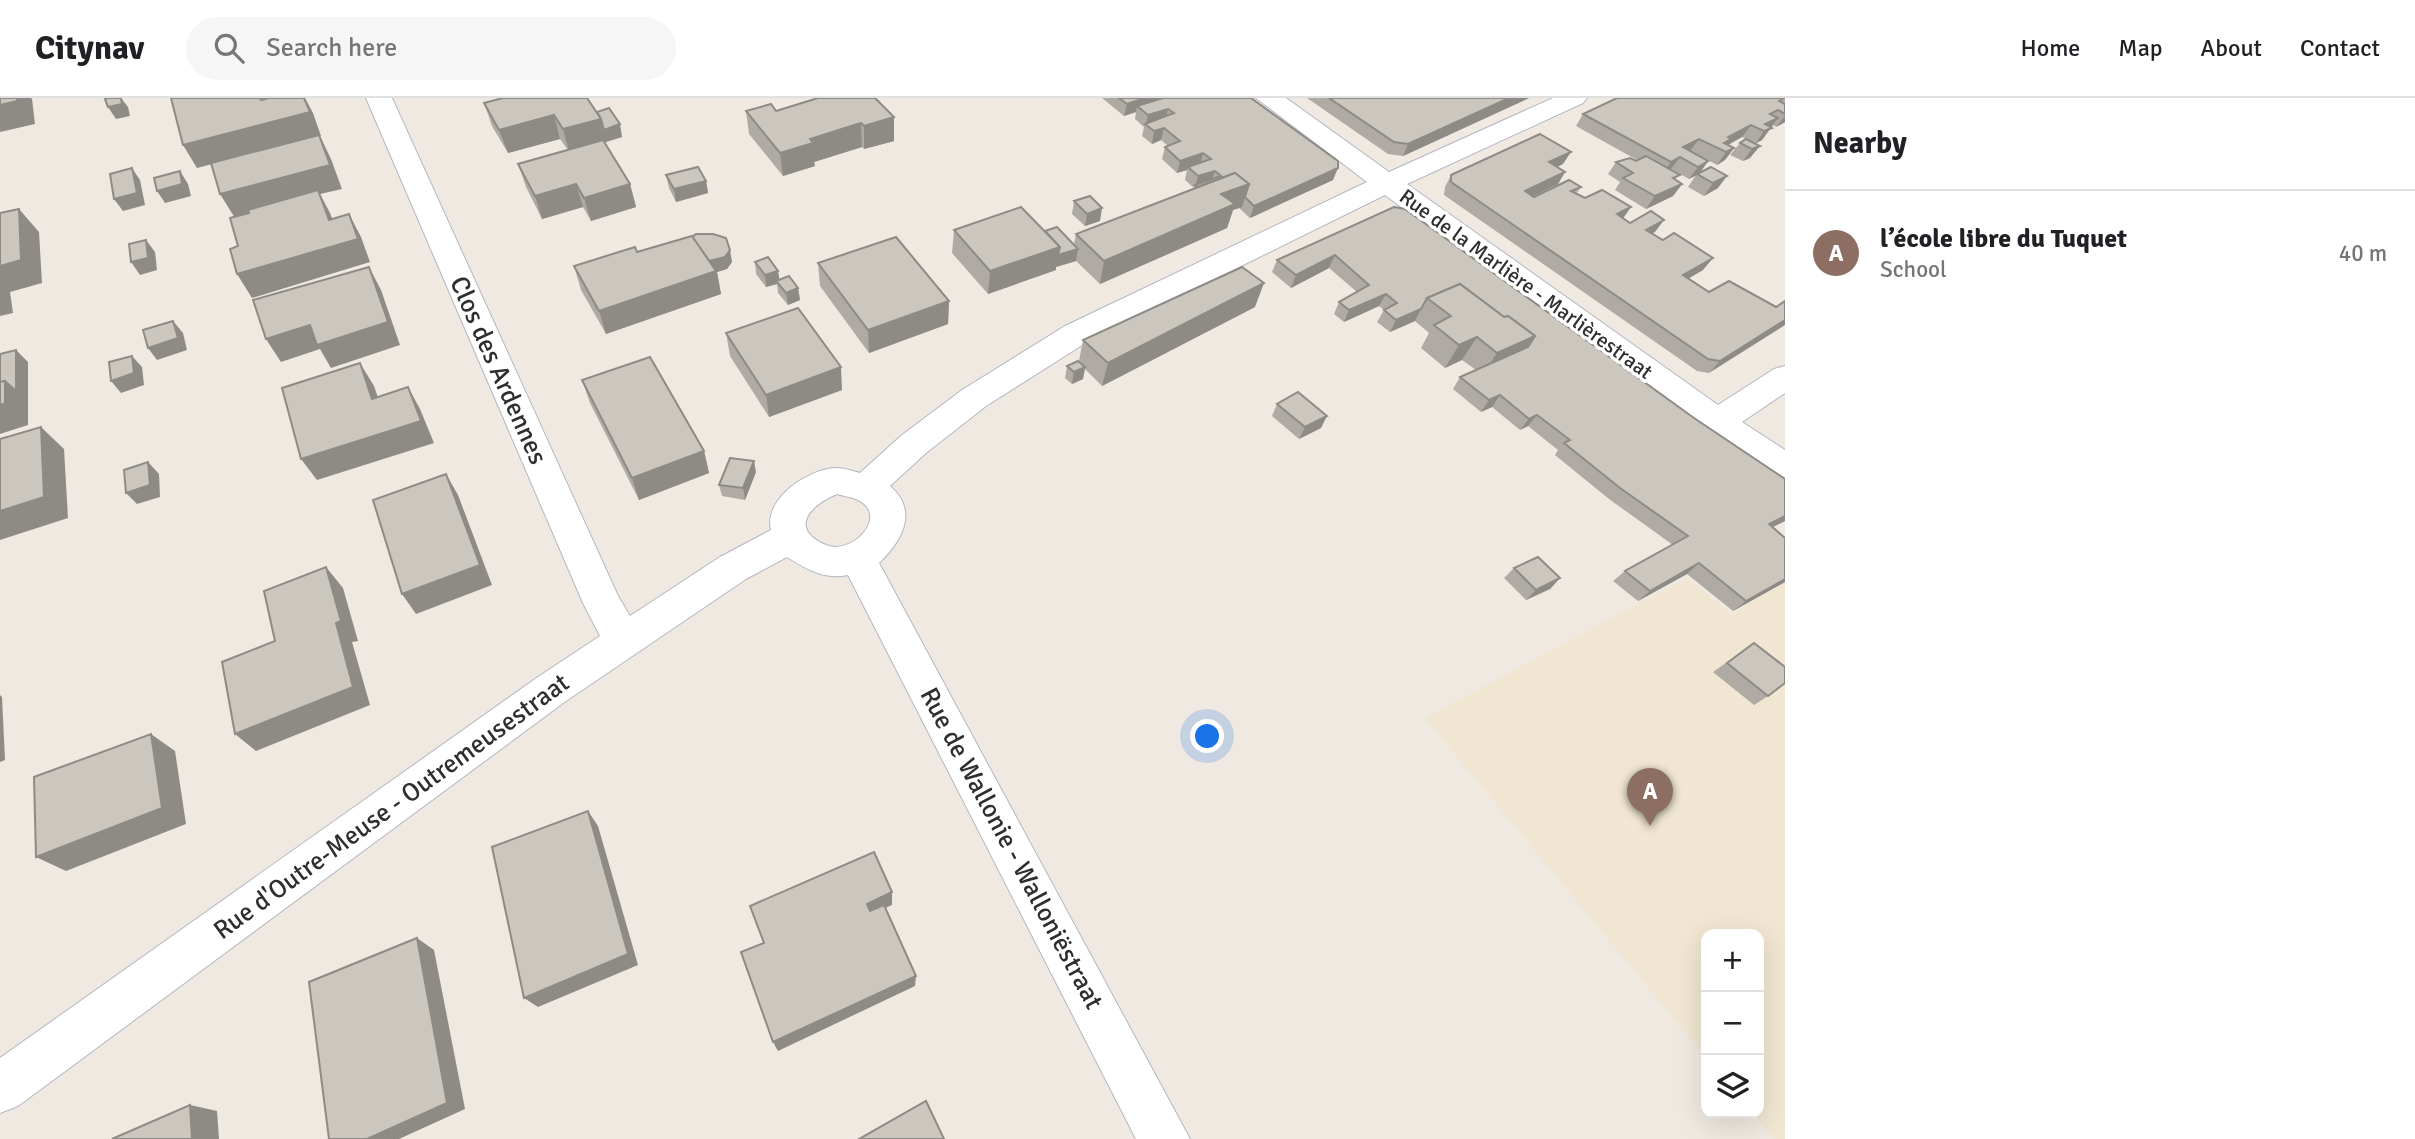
<!DOCTYPE html>
<meta charset="utf-8">
<style>
:root{--surface:#fff;--page:#f6f6f6;--text:#202124;--muted:#757577;--line:#e0e0e0;--accent:#d93025}
body{margin:0;font-family:Signika,sans-serif;background:var(--page);color:var(--text)}
.controls{position:absolute;right:21px;bottom:21px;display:grid;overflow:hidden;border-radius:14px;box-shadow:0 7px 28px #0002}
.controls button{width:63px;height:63px;display:grid;place-items:center;padding:0;border:0;border-bottom:2px solid var(--line);background:var(--surface);color:var(--text);font:35px sans-serif}
.you{position:absolute;left:1208px;top:639px;width:24px;height:24px;margin:-18px;border:5px solid #fff;border-radius:50%;background:#1a73e8;box-shadow:0 0 0 10px #1a73e833}
.badge{display:grid;place-items:center;width:46px;height:46px;border-radius:50%;background:var(--accent);color:#fff;font-size:23px;font-weight:700}
.pin{position:absolute;translate:-50% -58px;filter:drop-shadow(0 2px 4px #0008)}
.pin::after{content:'';position:absolute;top:37px;width:24px;height:21px;background:inherit;clip-path:polygon(0 0,100% 0,50% 100%)}
.list{margin:0;padding:0;list-style:none}
h2{display:flex;justify-content:space-between;align-items:center;height:91px;margin:0;padding:0 28px;font-size:30px}
h2 small{font-size:23px;font-weight:400;color:var(--muted)}
.list li{display:grid;grid-template-columns:46px 1fr auto;gap:21px;align-items:center;box-sizing:border-box;height:126px;padding:0 28px;border-top:2px solid var(--line)}
.list b{display:block;font-size:26px;white-space:nowrap}
.list p{margin:0;font-size:23px;white-space:nowrap;color:var(--muted)}
.list em{font-size:23px;font-style:normal;color:var(--muted)}
.icon{flex:none;width:38px;height:38px;fill:none;stroke:currentColor;stroke-width:2;stroke-linecap:round;stroke-linejoin:round}
.map{position:relative;flex:none;width:1785px;height:1041px;overflow:hidden}
header{display:flex;align-items:center;gap:42px;box-sizing:border-box;height:98px;padding:0 35px;background:var(--surface);border-bottom:2px solid var(--line)}
header strong{font-size:33px}
nav{display:flex;gap:38px;margin-inline-start:auto;font-size:24px}
.search{width:490px;height:63px;background:var(--page);display:flex;align-items:center;gap:18px;box-sizing:border-box;padding:0 24px;border-radius:38px;color:var(--muted);font-size:26px}
main{display:flex}
aside{flex:1;background:var(--surface)}
.map>svg:first-child{display:block}
</style>
<header>
<strong>Citynav</strong>
<div class="search"><svg class="icon" aria-label="search" viewBox="0 0 24 24"><circle cx="10" cy="10" r="6"/><path d="M15 15l6 6"/></svg>Search here</div>
<nav><a>Home</a><a>Map</a><a>About</a><a>Contact</a></nav>
</header>
<main>
<div class="map">
<svg width="1785" height="1041" viewBox="0 0 1785 1041">
<rect width="100%" height="100%" fill="#efe9e1"/>
<polygon fill="#f0e6d1" points="1687,480 1731,517 1785,483 1785,1041 1774,1041 1753,1015 1759,1015 1759,836 1706,836 1706,959 1425,620"/>
<g fill="none" stroke-linecap="round" stroke-linejoin="round">
<defs>
<path id="minor" d="M 366,0 L 392,0 L 618,498 L 630,518 L 720,459 L 771,432 C 763,401 809,370 837,370 C 844,370 853,373 860,375 L 902,337 L 962,292 L 1065,228 L 1367,84 L 1256,0 L 1286,0 L 1389,74 L 1553,0 L 1587,0 L 1583,5 L 1407,86 L 1718,307 L 1774,271 L 1785,268 L 1785,295 L 1742,324 L 1785,352 L 1785,382 L 1773,378 L 1705,333 L 1385,97 L 1087,244 L 986,308 L 926,355 L 890,388 C 919,413 902,443 879,465 L 1190,1041 L 1136,1041 L 848,477 C 824,482 806,471 787,459 L 746,481 L 566,603 L 18,1008 L 0,1015 L 0,960 L 538,579 L 600,538 L 583,505 ZM 837,396 C 843,398 852,399 858,402 C 890,418 852,458 826,447 C 788,431 810,407 837,396 Z"/>
</defs>
<use href="#minor" stroke="#b4b7c1" stroke-width="2"/>
<use href="#minor" fill="#fff" fill-rule="evenodd"/>
</g>
<g fill="#afaba4">
<polygon points="500,0 587,0 597,14 622,39 604,45 630,86 636,109 591,123 583,109 542,121 526,89 518,66 568,52 560,41 508,55 492,28 484,5 501,1"/>
<polygon points="818,0 894,43 864,51 862,49 814,64 815,68 783,78 749,36 746,13 776,13"/>
<polygon points="1102,0 1251,0 1333,82 1250,120 1239,110 1233,112 1227,130 1100,186 1076,163 1056,169 1056,172 988,196 952,155 954,132 1045,133 1074,146 1076,136 1194,90 1185,82 1187,72 1177,75 1162,61 1165,49 1168,48 1161,42 1152,46 1142,38 1144,29 1135,21 1136,14 1124,18"/>
<polygon points="1307,0 1529,0 1403,58 1388,56"/>
<polygon points="1785,0 1785,24 1776,29 1773,27 1762,42 1755,45 1750,60 1743,63 1730,57 1740,45 1746,41 1742,39 1728,47 1734,50 1725,62 1717,67 1690,53 1708,63 1700,75 1711,69 1718,90 1704,98 1688,89 1696,77 1689,81 1671,71 1670,72 1676,82 1682,86 1673,98 1646,111 1615,92 1620,84 1608,76 1616,64 1637,62 1576,28 1583,16"/>
<polygon points="1563,66 1557,69 1565,74 1558,86 1532,98 1534,99 1581,89 1576,96 1630,125 1655,134 1652,135 1703,172 1689,180 1709,194 1776,209 1709,275 1697,273 1444,97 1445,89 1451,77"/>
<polygon points="666,77 706,83 708,95 676,104 669,90"/>
<polygon points="1074,103 1100,123 1085,128 1072,116"/>
<polygon points="1394,109 1694,320 1785,381 1785,423 1772,429 1785,440 1785,484 1733,513 1687,476 1638,503 1613,483 1625,473 1673,447 1609,401 1555,357 1558,352 1528,328 1520,332 1492,309 1481,314 1453,291 1460,279 1476,272 1462,262 1445,270 1421,250 1429,235 1415,223 1390,234 1377,224 1384,212 1379,208 1344,224 1334,216 1339,204 1357,194 1329,170 1291,190 1272,174 1277,162"/>
<polygon points="637,154 732,164 727,171 717,174 721,196 606,236 581,192 574,168"/>
<polygon points="755,164 778,173 779,181 798,190 800,202 788,207 778,195 777,186 766,189 756,176"/>
<polygon points="818,165 949,203 948,226 869,255 820,188"/>
<polygon points="1255,209 1102,288 1085,271 1083,281 1072,286 1065,280 1067,268 1079,263 1083,242"/>
<polygon points="726,235 842,292 769,319 730,258"/>
<polygon points="582,282 704,353 709,375 639,402 590,305"/>
<polygon points="1277,306 1321,330 1299,341 1272,318"/>
<polygon points="756,374 745,402 722,398 719,387"/>
<polygon points="1514,470 1560,480 1550,491 1526,502 1504,480"/>
<polygon points="1754,545 1768,598 1754,607 1713,574"/>
</g>
<g fill="#8e8b86">
<polygon points="17,0 31,0 32,1 35,26 0,34 0,7"/>
<polygon points="121,0 128,9 130,18 116,21 108,9"/>
<polygon points="260,0 264,0 273,24 305,0 313,15 321,38 320,38 331,61 342,91 320,96 330,115 342,145 235,120 220,96 319,38 197,70 183,47"/>
<polygon points="1145,0 1164,0 1137,8 1136,14 1124,18 1127,6"/>
<polygon points="1509,0 1529,0 1403,58 1408,46"/>
<polygon points="1168,11 1165,23 1146,26 1148,17"/>
<polygon points="554,17 560,41 508,55 499,32"/>
<polygon points="1785,18 1785,24 1776,29"/>
<polygon points="894,19 894,43 864,51 864,28"/>
<polygon points="1778,20 1762,42 1755,46 1764,33 1765,26"/>
<polygon points="601,21 620,26 622,39 569,54 563,31"/>
<polygon points="861,25 862,49 814,64 815,68 783,78 780,55 810,41"/>
<polygon points="1751,27 1742,39 1719,52 1728,39"/>
<polygon points="1164,30 1161,42 1152,46 1154,33"/>
<polygon points="1699,41 1690,53 1683,49"/>
<polygon points="1760,48 1750,60 1743,63 1752,51"/>
<polygon points="1734,50 1725,62 1717,67 1726,54"/>
<polygon points="1571,54 1563,66 1541,76 1549,64"/>
<polygon points="1203,55 1200,68 1188,69 1187,72 1177,75 1180,63"/>
<polygon points="1680,59 1671,71 1662,76 1671,64"/>
<polygon points="1708,63 1699,76 1689,81 1698,69"/>
<polygon points="132,70 140,82 145,107 123,113 114,101"/>
<polygon points="1338,70 1333,82 1250,120 1254,108"/>
<polygon points="180,73 188,86 191,98 165,105 157,93"/>
<polygon points="1215,73 1211,85 1195,88 1198,78"/>
<polygon points="1565,74 1558,86 1518,106 1525,93"/>
<polygon points="1727,78 1718,90 1704,98 1713,85"/>
<polygon points="706,83 708,95 676,104 674,91"/>
<polygon points="576,86 583,109 542,121 535,98"/>
<polygon points="630,86 636,109 591,123 584,100"/>
<polygon points="1249,86 1242,109 1233,112 1227,130 1100,186 1104,163 1204,96"/>
<polygon points="1682,86 1673,98 1646,111 1655,98"/>
<polygon points="1631,109 1622,122 1617,116"/>
<polygon points="1102,110 1100,123 1085,128 1087,116"/>
<polygon points="19,111 39,134 42,185 10,194 13,215 0,218 0,168"/>
<polygon points="349,116 361,139 370,164 252,200 237,176"/>
<polygon points="1664,122 1655,134 1637,144 1646,132"/>
<polygon points="146,142 155,154 157,172 140,177 131,164"/>
<polygon points="1060,149 1078,151 1076,163 1056,169 1056,172 988,196 990,173"/>
<polygon points="730,152 732,164 727,171 717,174 721,196 606,236 599,213"/>
<polygon points="1335,157 1329,170 1291,190 1296,177"/>
<polygon points="1713,160 1703,172 1674,189 1683,177"/>
<polygon points="369,169 381,192 400,247 331,270 320,251 281,264 266,241"/>
<polygon points="778,173 780,185 776,183 777,186 766,189 765,177"/>
<polygon points="1264,185 1255,209 1102,288 1108,265"/>
<polygon points="798,190 800,202 788,207 786,195"/>
<polygon points="1386,196 1379,208 1344,224 1349,212"/>
<polygon points="949,203 948,226 869,255 868,232"/>
<polygon points="1421,211 1415,223 1390,234 1396,222"/>
<polygon points="1785,222 1785,227 1709,275 1720,263"/>
<polygon points="173,223 183,235 187,252 157,262 148,250"/>
<polygon points="1535,238 1519,261 1482,277 1497,255"/>
<polygon points="1477,239 1462,262 1445,270 1459,247"/>
<polygon points="16,252 28,264 28,327 0,336 0,263"/>
<polygon points="132,258 142,269 144,287 121,295 111,283"/>
<polygon points="360,265 374,288 386,323 372,301"/>
<polygon points="841,269 842,292 769,319 766,297"/>
<polygon points="1085,269 1083,281 1072,286 1074,274"/>
<polygon points="408,289 420,311 434,345 317,382 301,361"/>
<polygon points="1500,297 1492,309 1481,314 1489,302"/>
<polygon points="1537,317 1528,328 1520,332 1529,321"/>
<polygon points="1327,318 1321,330 1299,341 1305,329"/>
<polygon points="41,329 64,351 68,420 0,442 0,413"/>
<polygon points="704,353 709,375 639,402 632,380"/>
<polygon points="754,363 756,374 745,402 743,390"/>
<polygon points="148,364 159,376 160,399 137,406 126,395"/>
<polygon points="446,376 458,397 492,487 416,516 402,496"/>
<polygon points="1785,418 1785,423 1756,437 1769,426"/>
<polygon points="1699,465 1687,476 1638,503 1650,493"/>
<polygon points="326,469 343,490 358,543 352,544 370,607 256,653 235,636 336,525"/>
<polygon points="1560,480 1550,491 1526,502 1536,492"/>
<polygon points="1785,481 1785,484 1733,513 1746,503"/>
<polygon points="0,597 2,599 5,662 0,664"/>
<polygon points="151,636 175,653 186,726 66,773 36,759"/>
<polygon points="588,713 598,728 638,867 538,909 524,900"/>
<polygon points="892,794 892,807 868,818 867,806"/>
<polygon points="417,840 434,852 465,1011 399,1041 367,1041"/>
<polygon points="916,878 915,888 778,953 773,944"/>
<polygon points="190,1007 217,1013 219,1041 192,1041"/>
</g>
<g fill="#cbc7bf" stroke="#8e8b86" stroke-width="2">
<polygon points="0,0 17,0 17,3 0,7"/>
<polygon points="108,0 121,0 122,6 108,9 105,1"/>
<polygon points="171,0 260,0 261,2 269,0 304,0 310,14 183,47"/>
<polygon points="503,0 587,0 601,21 563,31 554,17 499,32 484,5"/>
<polygon points="818,0 875,0 894,19 864,28 861,25 810,41 813,45 780,55 746,13 771,6 776,13"/>
<polygon points="1119,0 1145,0 1127,6"/>
<polygon points="1163,0 1251,0 1338,63 1338,70 1254,108 1245,99 1249,86 1235,75 1197,89 1195,87 1221,78 1215,73 1198,78 1188,69 1211,61 1203,55 1180,63 1165,49 1180,43 1164,30 1154,33 1145,26 1174,15 1168,11 1148,17 1137,8"/>
<polygon points="1329,0 1509,0 1408,46 1394,44"/>
<polygon points="1617,0 1784,0 1779,3 1785,6 1785,16 1778,12 1770,16 1778,20 1765,26 1772,30 1764,33 1751,27 1728,39 1731,41 1724,45 1734,50 1726,54 1699,41 1683,49 1708,63 1698,69 1680,59 1671,64 1583,16"/>
<polygon points="609,10 620,26 604,32 601,21 597,14"/>
<polygon points="1540,36 1571,54 1549,64 1565,74 1525,93 1534,99 1569,82 1581,89 1571,93 1585,100 1602,92 1631,109 1617,116 1630,125 1651,113 1664,122 1646,132 1663,142 1674,135 1713,160 1683,177 1709,194 1729,183 1776,209 1785,203 1785,222 1720,263 1708,261 1451,84 1451,77"/>
<polygon points="319,37 330,67 220,96 211,65"/>
<polygon points="1746,41 1760,48 1752,51 1740,45"/>
<polygon points="603,42 630,86 584,100 576,86 535,98 518,66"/>
<polygon points="1646,58 1680,77 1673,80 1682,86 1655,98 1623,80 1633,75 1616,64 1630,60 1636,63"/>
<polygon points="698,69 706,83 674,91 666,77"/>
<polygon points="1711,69 1727,78 1713,85 1697,76"/>
<polygon points="132,70 137,95 114,101 110,76"/>
<polygon points="180,73 182,86 157,93 154,80"/>
<polygon points="1235,75 1249,86 1221,96 1235,106 1104,163 1076,136"/>
<polygon points="318,92 329,122 349,116 358,141 237,176 230,151 238,148 230,120 249,115 248,112"/>
<polygon points="1090,98 1102,110 1087,116 1074,103"/>
<polygon points="1021,109 1060,149 990,173 954,132"/>
<polygon points="1394,109 1405,111 1694,320 1785,381 1785,418 1769,426 1785,440 1785,481 1746,503 1699,465 1650,493 1625,473 1688,438 1620,390 1564,345 1570,342 1537,317 1529,321 1500,297 1489,302 1460,279 1528,249 1535,238 1508,218 1504,219 1460,186 1427,200 1421,211 1396,222 1384,212 1397,205 1386,196 1349,212 1339,204 1369,187 1335,157 1296,177 1277,162"/>
<polygon points="19,111 21,162 0,168 0,115"/>
<polygon points="1057,129 1078,151 1058,157 1060,149 1045,133"/>
<polygon points="696,136 713,136 726,140 730,152 725,159 709,163 692,139"/>
<polygon points="692,138 716,173 599,213 574,168 635,149 637,154"/>
<polygon points="896,139 949,203 868,232 818,165"/>
<polygon points="146,142 148,160 131,164 129,146"/>
<polygon points="768,159 778,173 765,177 755,164"/>
<polygon points="369,169 388,224 317,247 310,227 266,241 253,202"/>
<polygon points="1242,169 1264,185 1108,265 1083,242"/>
<polygon points="789,178 798,190 786,195 776,183"/>
<polygon points="1460,186 1504,219 1508,218 1535,238 1497,255 1477,239 1459,247 1434,227 1451,218 1427,200"/>
<polygon points="798,210 841,269 766,297 726,235"/>
<polygon points="173,223 178,240 148,250 143,232"/>
<polygon points="16,252 16,293 5,283 0,284 0,256"/>
<polygon points="132,258 134,275 111,283 109,264"/>
<polygon points="650,259 704,353 632,380 582,282"/>
<polygon points="1078,263 1085,269 1074,274 1067,268"/>
<polygon points="360,265 372,301 408,289 421,323 301,361 282,290"/>
<polygon points="5,283 5,305 0,307 0,284"/>
<polygon points="1298,294 1327,318 1305,329 1277,306"/>
<polygon points="41,329 44,399 0,413 0,341"/>
<polygon points="730,360 754,363 743,390 719,387"/>
<polygon points="148,364 150,387 126,395 124,372"/>
<polygon points="446,376 480,467 402,496 373,402"/>
<polygon points="1538,459 1560,480 1536,492 1514,470"/>
<polygon points="326,469 341,523 336,525 353,589 235,636 222,564 275,543 264,493"/>
<polygon points="1754,545 1785,569 1785,585 1768,598 1727,565"/>
<polygon points="151,636 162,710 36,759 34,679"/>
<polygon points="588,713 628,856 524,900 492,749"/>
<polygon points="874,754 892,794 867,806 870,813 884,807 916,878 773,944 741,854 764,845 750,808"/>
<polygon points="417,840 447,1005 367,1041 329,1041 309,884"/>
<polygon points="926,1003 944,1041 859,1041"/>
<polygon points="190,1007 192,1041 112,1041"/>
</g>
<g text-anchor="middle" stroke-width="7" stroke-linejoin="round" paint-order="stroke">
<g font-size="21" fill="#2e2e2e" stroke="#fff">
<text transform="translate(1526 186) rotate(36)" y="7">Rue de la Marlière - Marlièrestraat</text>
</g>
<g font-size="26" fill="#2e2e2e" stroke="#fff">
<text transform="translate(499 272) rotate(66)" y="9">Clos des Ardennes</text>
<text transform="translate(391 708) rotate(-36)" y="9">Rue d'Outre-Meuse - Outremeusestraat</text>
<text transform="translate(1012 750) rotate(62)" y="9">Rue de Wallonie - Walloniëstraat</text>
</g>
</g>
</svg>
<div class="controls">
<button>+</button>
<button>−</button>
<button><svg class="icon" aria-label="layers" viewBox="0 0 24 24"><path d="M12 4l9 5-9 5-9-5zM3 14l9 5 9-5"/></svg></button>
</div>
<div class="you"></div>
<div class="pin badge" style="left:1650px;top:728px;background:#8d6e63">A</div>
</div>
<aside>
<h2>Nearby<small></small></h2>
<ul class="list">
<li><span class="badge" style="background:#8d6e63">A</span><div><b>l’école libre du Tuquet</b><p>School</p></div><em>40 m</em></li>
</ul>
</aside>
</main>
